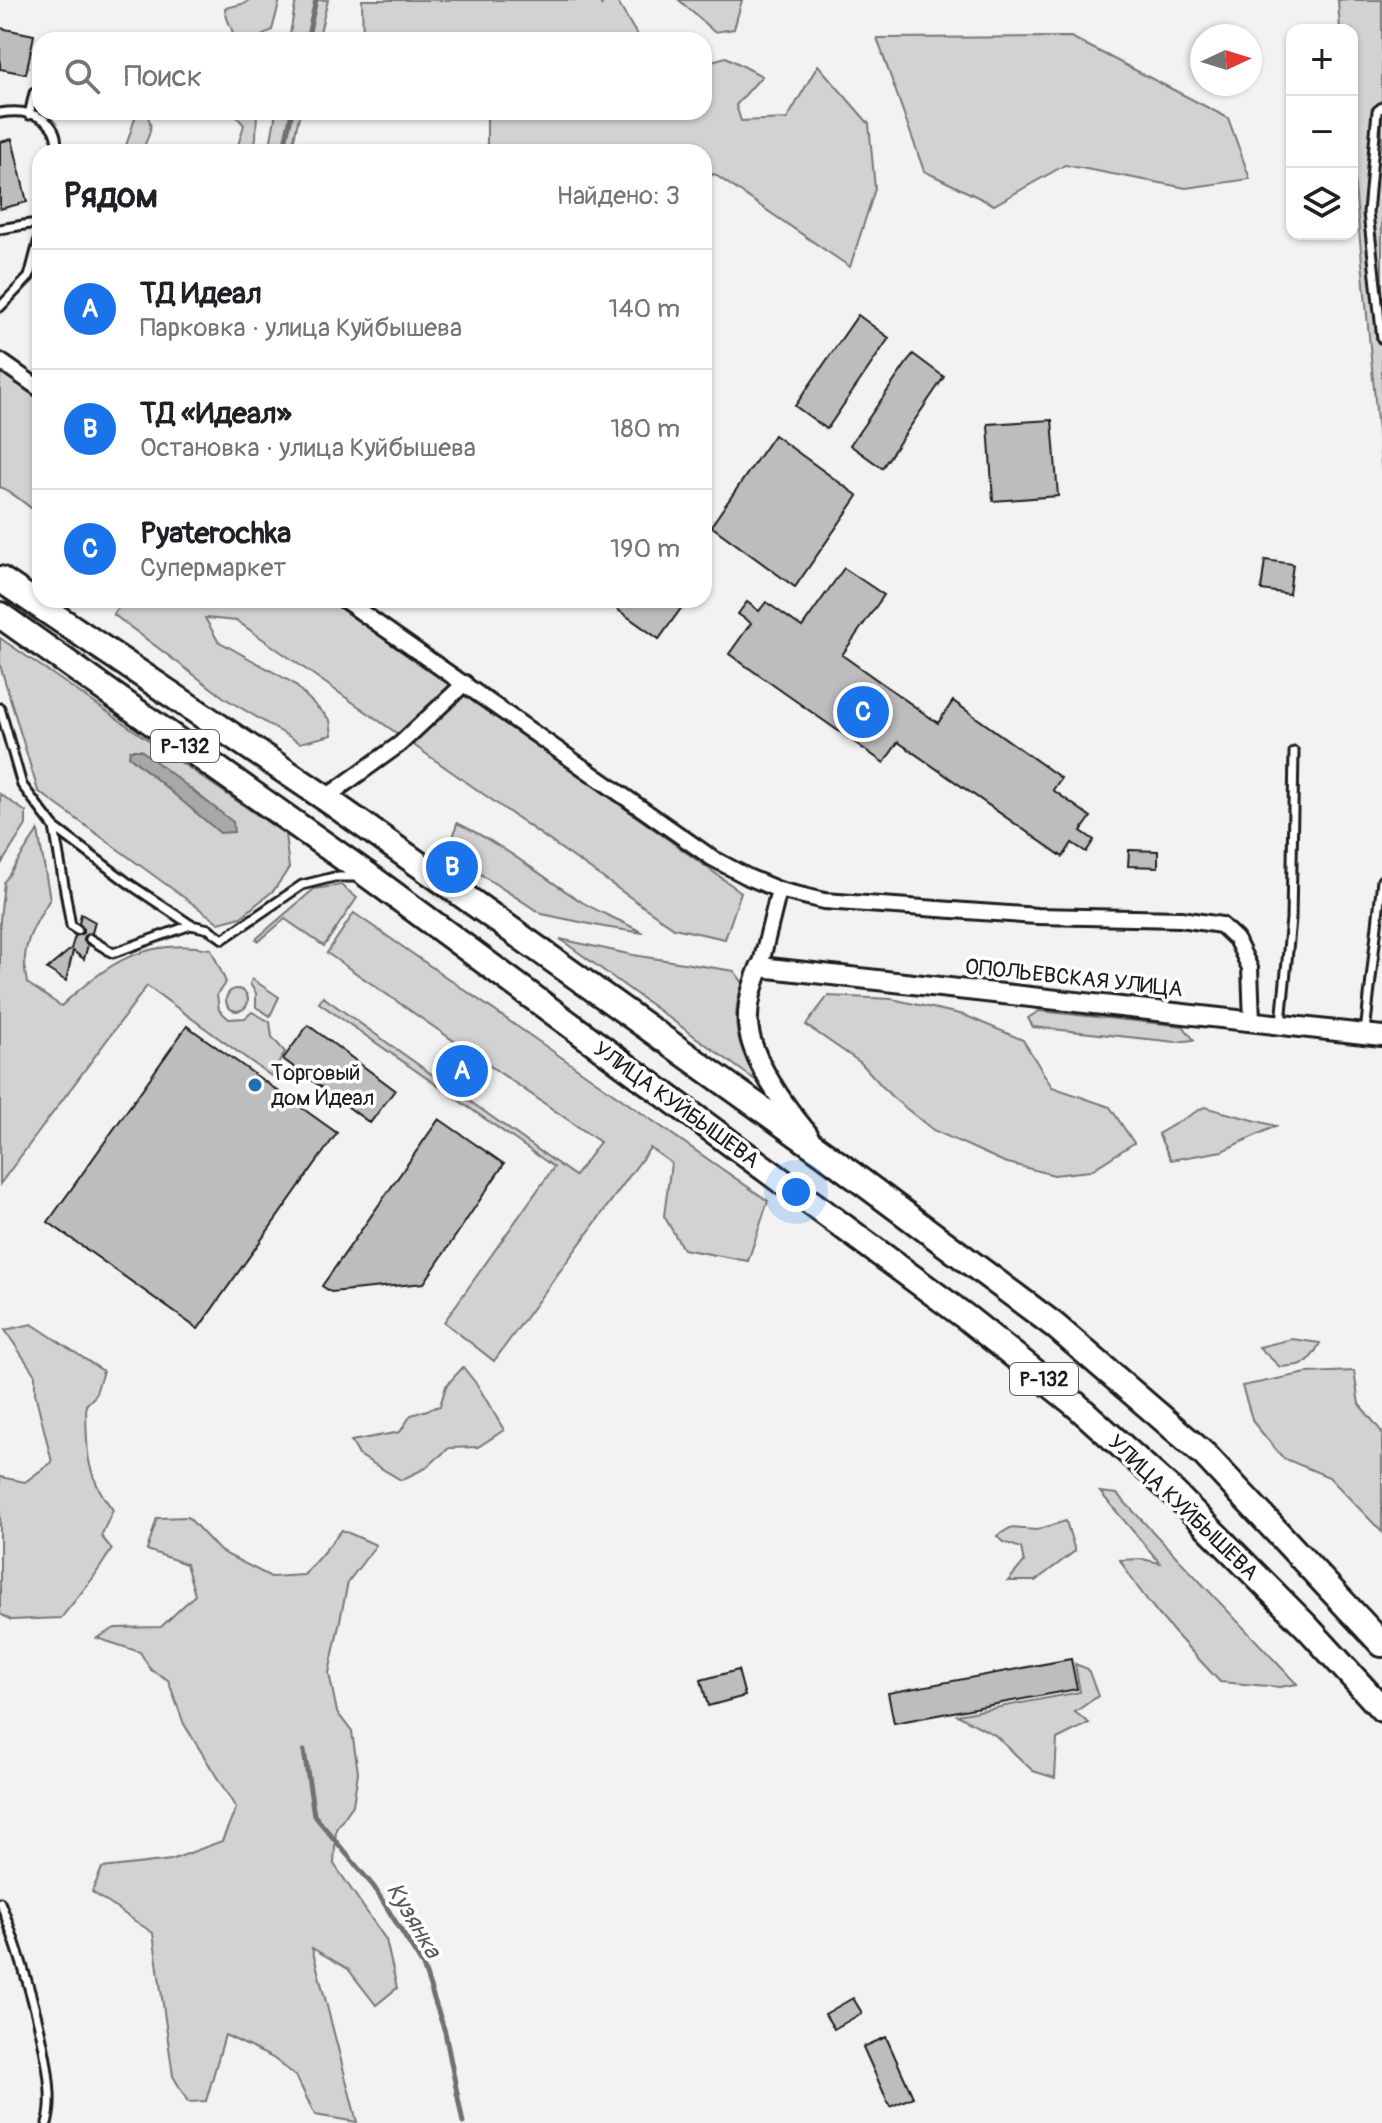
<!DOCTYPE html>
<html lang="ru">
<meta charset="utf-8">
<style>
:root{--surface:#fff;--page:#f2f2f2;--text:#202124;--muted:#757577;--line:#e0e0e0;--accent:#1a73e8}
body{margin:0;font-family:Pangolin,sans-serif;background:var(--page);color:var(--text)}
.controls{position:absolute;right:24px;top:24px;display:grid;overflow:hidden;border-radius:16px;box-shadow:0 2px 6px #0004}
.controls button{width:72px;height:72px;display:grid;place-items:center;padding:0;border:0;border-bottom:2px solid var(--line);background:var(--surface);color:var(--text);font:40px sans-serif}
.compass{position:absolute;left:1190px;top:24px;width:72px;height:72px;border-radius:50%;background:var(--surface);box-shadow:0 2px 6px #0004;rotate:86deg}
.you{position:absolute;left:796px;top:1192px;width:28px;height:28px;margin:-20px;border:6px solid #fff;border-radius:50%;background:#1a73e8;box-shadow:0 0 0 12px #1a73e833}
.badge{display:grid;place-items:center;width:52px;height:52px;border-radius:50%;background:var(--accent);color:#fff;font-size:26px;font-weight:700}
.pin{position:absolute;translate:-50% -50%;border:4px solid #fff;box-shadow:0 2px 8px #0006}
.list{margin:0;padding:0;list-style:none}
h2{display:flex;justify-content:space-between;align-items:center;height:104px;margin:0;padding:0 32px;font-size:34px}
h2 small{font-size:26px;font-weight:400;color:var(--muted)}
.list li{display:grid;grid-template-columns:52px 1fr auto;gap:24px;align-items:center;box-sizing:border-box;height:120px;padding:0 32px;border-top:2px solid var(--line)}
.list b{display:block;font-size:30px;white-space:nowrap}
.list p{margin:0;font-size:26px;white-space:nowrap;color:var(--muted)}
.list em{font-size:26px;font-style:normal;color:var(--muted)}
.icon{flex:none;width:44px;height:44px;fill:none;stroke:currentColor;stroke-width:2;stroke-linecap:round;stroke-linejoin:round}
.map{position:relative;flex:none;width:1382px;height:2123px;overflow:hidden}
.search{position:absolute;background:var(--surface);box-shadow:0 2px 6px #0004;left:32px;top:32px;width:680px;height:88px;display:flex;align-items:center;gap:20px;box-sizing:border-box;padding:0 28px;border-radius:24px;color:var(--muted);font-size:30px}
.panel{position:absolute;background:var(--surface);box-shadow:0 2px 6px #0004;left:32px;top:144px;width:680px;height:464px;border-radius:24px}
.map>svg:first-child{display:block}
</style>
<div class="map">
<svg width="1382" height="2123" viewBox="0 0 1382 2123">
<rect width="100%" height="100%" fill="#f2f2f2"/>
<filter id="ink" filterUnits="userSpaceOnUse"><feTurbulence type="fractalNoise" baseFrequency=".0125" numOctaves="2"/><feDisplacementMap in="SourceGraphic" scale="16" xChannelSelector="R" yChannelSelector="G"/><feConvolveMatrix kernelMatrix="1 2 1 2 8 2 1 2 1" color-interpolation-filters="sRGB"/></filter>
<g filter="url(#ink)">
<g fill="#d2d2d2" stroke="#777" stroke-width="2">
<path d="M 248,0 L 280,0 L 272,30 L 255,40 L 234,40 C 234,28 225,20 225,8 L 246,3 Z"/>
<polygon points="296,0 328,0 318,40 289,40"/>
<polygon points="362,0 602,0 601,6 604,0 619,0 618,3 640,40 431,40 427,33 416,40 363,40"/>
<polygon points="679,0 742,0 734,29 714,32"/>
<polygon points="1338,0 1382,0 1382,474 1352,156 1352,30 1340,30"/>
<polygon points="1071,37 1228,118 1250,179 1186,188 1065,165 994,205 924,171 877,38"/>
<polygon points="726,57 762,76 736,105 741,121 787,119 818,65 869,124 875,189 850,267 714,174 704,179 704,152 487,152 487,118 471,112 704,112 704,63"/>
<path d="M 137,112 L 145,112 C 156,126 148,138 141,152 L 124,152 Z"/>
<polygon points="233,112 257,112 256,138 252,152 236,152 244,125"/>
<polygon points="276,112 300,112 291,152 269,152"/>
<path d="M 0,371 L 40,398 L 40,514 C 26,506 15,493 0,487 Z"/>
<polygon points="126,600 336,600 741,892 725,939 674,928 237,621 205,618 218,641 293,683 330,720 332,735 300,743 226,699 113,614"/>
<polygon points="0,638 285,834 289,868 274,890 241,917 219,923 38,791 0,665"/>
<polygon points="0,794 26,812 26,825 0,866"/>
<path d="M 457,823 C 502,844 540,875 582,902 C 602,914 623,921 643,933 L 604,927 L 542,914 L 483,876 L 452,843 Z"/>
<path d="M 38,831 L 50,899 C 32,928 19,949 27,983 L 61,1006 C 107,963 146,937 211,949 L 226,982 L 217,994 L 219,1010 L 229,1019 L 245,1018 L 252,1012 L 270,1022 L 272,1037 L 285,1052 L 271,1076 L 147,986 L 0,1184 L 0,919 L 4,882 Z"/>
<polygon points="341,885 357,898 324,946 285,919 259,941 256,939 314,889"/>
<polygon points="354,913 768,1201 748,1261 683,1249 664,1216 671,1163 650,1148 494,1361 444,1322 554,1167 319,1003 323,997 575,1176 600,1142 327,953"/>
<path d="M 560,939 L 633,955 L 734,971 L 743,983 C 728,1021 739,1053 762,1085 Z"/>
<polygon points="252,979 279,997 270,1016 256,1007 256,993 250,984"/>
<circle cx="237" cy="1000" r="11"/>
<polygon points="828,996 892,999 964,1015 1023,1040 1052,1087 1110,1107 1134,1143 1090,1171 1054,1175 1004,1162 933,1130 892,1097 861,1063 806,1025"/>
<polygon points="1039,1011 1183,1026 1194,1040 1176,1042 1033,1027 1028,1018"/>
<polygon points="1204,1107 1276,1126 1222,1151 1171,1160 1158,1134"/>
<path d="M 32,1324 L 103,1371 L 95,1396 L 86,1405 C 87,1449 84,1474 113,1510 L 101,1536 L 112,1549 L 93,1578 L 61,1618 L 11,1620 L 0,1614 L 0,1477 L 25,1482 L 52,1462 L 35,1393 L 35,1375 L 5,1330 Z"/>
<path d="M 1292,1339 L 1320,1343 C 1308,1366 1304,1365 1280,1367 L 1259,1347 Z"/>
<polygon points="463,1367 478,1386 504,1430 478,1447 449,1448 426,1468 401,1480 359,1455 351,1441 400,1432 411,1415 440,1406 446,1386"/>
<polygon points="1354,1371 1359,1404 1382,1432 1382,1532 1329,1477 1283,1458 1253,1422 1242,1386 1307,1373"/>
<path d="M 1100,1492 L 1117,1494 L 1297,1684 L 1280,1687 L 1220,1682 C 1184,1643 1146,1605 1120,1560 L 1142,1559 L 1160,1563 Z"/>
<polygon points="188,1517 220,1551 271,1577 304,1575 342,1530 376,1545 348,1582 329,1673 337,1712 352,1732 358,1772 353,1805 336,1829 334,1864 386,1940 397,1988 376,2005 348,1969 312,1948 357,2122 315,2115 296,2076 273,2058 225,2035 206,2101 188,2102 173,2076 153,1933 92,1892 102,1868 171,1860 222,1841 236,1808 184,1724 168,1680 151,1670 140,1652 97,1638 115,1628 161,1627 195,1595 186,1564 147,1550 157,1518"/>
<polygon points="1066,1521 1075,1551 1035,1581 1008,1581 1024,1562 1021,1548 1004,1542 997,1536 1010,1528 1036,1530"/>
<polygon points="1075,1664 1088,1669 1098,1696 1075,1712 1089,1723 1057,1739 1055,1778 1033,1771 995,1735 957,1715 1080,1692"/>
</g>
<polygon fill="#a8a8a8" stroke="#707070" stroke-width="2" points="130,750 141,750 233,822 234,832 220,833 129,756"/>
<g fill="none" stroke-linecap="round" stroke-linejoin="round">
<g stroke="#707070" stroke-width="5">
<polyline points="307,40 316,0"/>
<polyline points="283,152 292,112"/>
<polyline points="304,1751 314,1815 374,1887 423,1966 445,2032 463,2123"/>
</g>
</g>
<g fill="#bdbdbd" stroke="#1c1c1c" stroke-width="2">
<polygon points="0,28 34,35 26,74 0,69"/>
<polygon points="12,139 27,202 0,209 0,142"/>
<polygon points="858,315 889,338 827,429 795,406"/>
<polygon points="913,354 944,377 882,468 850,445"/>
<polygon points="1052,420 1058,496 993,501 988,424"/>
<polygon points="774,435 858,496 795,587 711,526"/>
<polygon points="1265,560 1293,564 1289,594 1261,590"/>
<polygon points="844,568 884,595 842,655 938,723 953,701 1061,778 1053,790 1091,817 1081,831 1094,840 1086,852 1072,843 1063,857 898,742 884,763 729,654 751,623 738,614 747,602 759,611 766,602 802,627"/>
<polygon points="604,600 687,600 659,639"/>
<polygon points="1129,850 1158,851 1158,867 1128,866"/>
<polygon points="81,914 95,922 92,933 84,936 84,941 88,945 84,959 73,951 66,981 47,969 71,949 75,936 83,933 83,928 79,923"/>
<polygon points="308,1025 395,1090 370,1123 283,1059"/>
<polygon points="187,1026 337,1133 198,1329 48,1222"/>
<polygon points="439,1119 504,1164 424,1283 331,1292 322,1286"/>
<polygon points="1071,1659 1077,1689 894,1723 888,1693"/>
<polygon points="738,1670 745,1696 708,1706 701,1680"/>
<polygon points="853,1998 862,2013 834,2029 825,2014"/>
<polygon points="886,2037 913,2097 890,2107 863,2047"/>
</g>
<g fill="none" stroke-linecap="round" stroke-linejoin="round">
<defs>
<g id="service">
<polyline points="1382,107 1377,111 1368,213 1382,339"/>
<path d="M 0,113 C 28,108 62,118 56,152"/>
<polyline points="29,115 34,93"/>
<polyline points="0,229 30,224 40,225"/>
<polyline points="0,307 29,277 40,235"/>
<polyline points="0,708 22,785 54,827 131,885 191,925 209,929 223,939 302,885 334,877 357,877"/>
<polyline points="54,827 71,926 77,930"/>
<polyline points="90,939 113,953 191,925"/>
<polyline points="1281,1023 1291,919 1294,752"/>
<polyline points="1365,1033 1382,880"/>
<path d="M 0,1902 C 18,1945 62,2082 47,2123"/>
</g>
<g id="minor">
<polyline points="0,361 40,389"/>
<polyline points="344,600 712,858 748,877 779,890 824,901 1037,916 1181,919 1221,925 1236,939 1250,968 1252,1021"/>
<polyline points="325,798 400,744 465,683"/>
<polyline points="760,967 779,890"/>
</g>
<path id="tertiary" d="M 808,1134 C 785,1107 750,1059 748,1023 C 747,1003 753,985 760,967 L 1382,1036"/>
<g id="trunk">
<polyline points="0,579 325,798 482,909 826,1155 1054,1325 1205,1455 1382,1644"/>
<polyline points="0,615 369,876 967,1318 1075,1404 1174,1493 1307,1627 1382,1709"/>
</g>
</defs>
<use href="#service" stroke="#1c1c1c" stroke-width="13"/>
<use href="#minor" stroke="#1c1c1c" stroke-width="20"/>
<use href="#tertiary" stroke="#1c1c1c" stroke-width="24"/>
<use href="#trunk" stroke="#1c1c1c" stroke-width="30"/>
<use href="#service" stroke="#fff" stroke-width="7"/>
<use href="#minor" stroke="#fff" stroke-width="14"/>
<use href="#tertiary" stroke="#fff" stroke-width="18"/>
<use href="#trunk" stroke="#fff" stroke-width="24"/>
</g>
</g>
<circle fill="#1f6fb2" stroke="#fff" stroke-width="3" cx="255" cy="1085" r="8"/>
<g text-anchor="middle" stroke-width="7" stroke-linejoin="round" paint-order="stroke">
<g fill="#fff" stroke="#606060" stroke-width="2">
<rect x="151" y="730" width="68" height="32" rx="6"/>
<rect x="1010" y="1363" width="68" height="32" rx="6"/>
</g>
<g font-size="20" font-weight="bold" fill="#1c1c1c">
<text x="185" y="753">Р-132</text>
<text x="1044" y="1386">Р-132</text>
</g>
<g font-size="22" fill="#1c1c1c" stroke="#fff">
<text transform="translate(1074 977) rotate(6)" y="8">ОПОЛЬЕВСКАЯ УЛИЦА</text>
<text transform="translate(677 1104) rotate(36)" y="8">УЛИЦА КУЙБЫШЕВА</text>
<text transform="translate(1184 1507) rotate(44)" y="8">УЛИЦА КУЙБЫШЕВА</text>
</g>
<g font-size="22" fill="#1c1c1c" stroke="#fff" text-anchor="start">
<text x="271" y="1080">Торговый<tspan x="271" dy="25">дом Идеал</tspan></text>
</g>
<g font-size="24" font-style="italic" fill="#5b5b5b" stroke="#fff">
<text transform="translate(414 1920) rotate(59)" y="8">Кузянка</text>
</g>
</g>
</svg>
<div class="controls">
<button>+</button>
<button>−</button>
<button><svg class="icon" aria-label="layers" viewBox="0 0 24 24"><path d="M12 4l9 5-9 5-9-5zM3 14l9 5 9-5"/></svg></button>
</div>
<svg class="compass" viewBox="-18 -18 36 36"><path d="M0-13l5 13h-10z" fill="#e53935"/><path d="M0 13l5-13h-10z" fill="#757577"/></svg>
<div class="you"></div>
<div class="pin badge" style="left:462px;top:1071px">A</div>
<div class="pin badge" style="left:452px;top:867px">B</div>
<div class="pin badge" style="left:863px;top:712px">C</div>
<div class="search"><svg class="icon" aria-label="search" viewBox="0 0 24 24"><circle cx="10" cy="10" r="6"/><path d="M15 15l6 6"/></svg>Поиск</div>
<section class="panel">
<h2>Рядом<small>Найдено: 3</small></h2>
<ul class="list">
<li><span class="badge">A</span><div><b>ТД Идеал</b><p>Парковка · улица Куйбышева</p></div><em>140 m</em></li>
<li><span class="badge">B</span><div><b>ТД «Идеал»</b><p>Остановка · улица Куйбышева</p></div><em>180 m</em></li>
<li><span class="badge">C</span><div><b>Pyaterochka</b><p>Супермаркет</p></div><em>190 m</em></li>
</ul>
</section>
</div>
